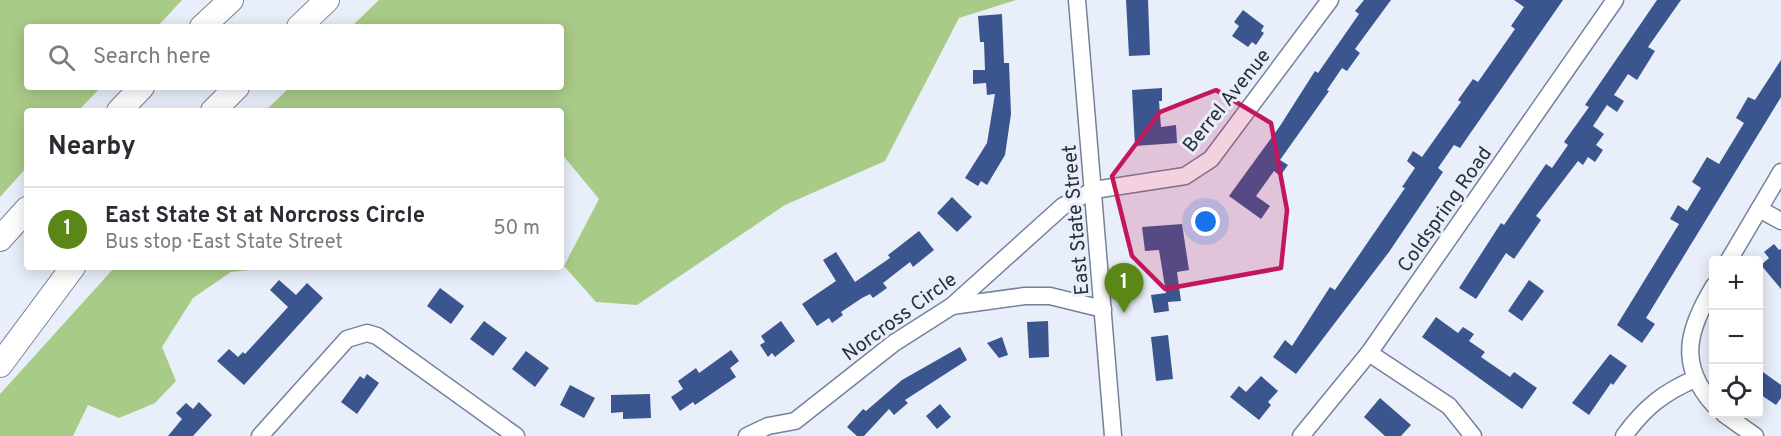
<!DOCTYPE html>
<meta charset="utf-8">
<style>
:root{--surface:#fff;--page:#f7f7f7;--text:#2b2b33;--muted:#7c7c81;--line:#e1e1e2;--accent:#5a8717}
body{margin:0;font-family:Overpass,sans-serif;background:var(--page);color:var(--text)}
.controls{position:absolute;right:18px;bottom:18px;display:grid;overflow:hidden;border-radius:6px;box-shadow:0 3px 15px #0003}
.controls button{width:54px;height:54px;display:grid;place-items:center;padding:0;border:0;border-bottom:2px solid var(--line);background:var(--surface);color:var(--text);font:30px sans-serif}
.you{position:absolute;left:1206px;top:222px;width:21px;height:21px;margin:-15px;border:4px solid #fff;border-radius:50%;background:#1a73e8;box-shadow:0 0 0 9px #1a73e833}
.badge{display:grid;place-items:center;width:39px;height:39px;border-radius:50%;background:var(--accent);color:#fff;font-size:20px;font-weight:700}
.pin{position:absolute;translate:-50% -50px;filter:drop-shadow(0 2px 3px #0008)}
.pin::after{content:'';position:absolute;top:32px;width:21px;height:18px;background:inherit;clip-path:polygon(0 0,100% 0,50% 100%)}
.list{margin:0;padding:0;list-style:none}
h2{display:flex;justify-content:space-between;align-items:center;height:78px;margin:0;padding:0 24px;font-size:26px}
h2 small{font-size:20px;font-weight:400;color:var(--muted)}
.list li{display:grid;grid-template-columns:39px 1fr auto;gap:18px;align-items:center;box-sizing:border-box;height:84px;padding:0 24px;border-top:2px solid var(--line)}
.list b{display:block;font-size:22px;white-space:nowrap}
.list p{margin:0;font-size:20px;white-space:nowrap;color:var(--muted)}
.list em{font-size:20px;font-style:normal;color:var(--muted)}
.icon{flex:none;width:33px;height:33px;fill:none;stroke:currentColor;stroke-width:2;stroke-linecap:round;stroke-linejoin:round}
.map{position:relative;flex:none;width:1781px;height:436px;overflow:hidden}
.search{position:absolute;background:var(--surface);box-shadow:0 3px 15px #0003;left:24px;top:24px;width:540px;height:66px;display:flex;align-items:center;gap:15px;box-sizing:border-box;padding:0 21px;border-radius:6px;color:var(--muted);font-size:22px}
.panel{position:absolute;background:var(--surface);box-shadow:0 3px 15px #0003;left:24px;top:108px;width:540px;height:162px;border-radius:6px}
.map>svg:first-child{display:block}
</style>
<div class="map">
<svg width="1781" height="436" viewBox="0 0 1781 436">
<rect width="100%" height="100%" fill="#e9effa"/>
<g fill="#a9cb88">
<polygon points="0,0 182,0 157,27 27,27 27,87 101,87 78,111 27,111 27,167 0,197"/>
<polygon points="379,0 1016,0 959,18 885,161 785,205 637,305 596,302 564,266 599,199 561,153 561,111 265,111 290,87 561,87 561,27 351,27"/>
<polygon points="115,267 280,267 231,272 193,298 162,347 176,381 155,403 119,418 88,405 73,436 0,436 0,394"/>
</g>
<g fill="#3b558f">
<polygon points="1126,0 1148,0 1150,55 1129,56"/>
<polygon points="1364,0 1391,0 1355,49 1360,53 1347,71 1342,68 1327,90 1329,91 1280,160 1288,165 1280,176 1274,171 1256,196 1270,206 1261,219 1229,196 1280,126 1315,71 1318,73 1359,14 1355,11"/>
<polygon points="1514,0 1563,0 1460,148 1454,145 1438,168 1443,172 1389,252 1296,374 1273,357 1285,340 1292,346 1330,287 1335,290 1405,188 1402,187 1415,168 1407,161 1413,151 1422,157 1461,102 1458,100 1473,79 1478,82 1515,29 1511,26 1524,7"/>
<polygon points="1657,0 1681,0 1648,47 1655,51 1637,80 1628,74 1614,95 1624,101 1617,112 1607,105 1593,126 1604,134 1596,145 1603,150 1595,162 1588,157 1583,165 1578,161 1536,216 1541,220 1514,259 1506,253 1476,299 1459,288 1501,223 1504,225 1546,164 1552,168 1568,145 1564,142 1589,107 1585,105"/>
<polygon points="1243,10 1264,26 1261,31 1264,33 1256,45 1252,42 1248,47 1232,36 1239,26 1234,22"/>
<polygon points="1002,14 1004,63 1009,63 1011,114 1005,155 987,185 981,181 978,186 965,178 987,143 995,94 987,95 986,83 973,84 973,70 985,70 984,42 980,42 978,16"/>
<polygon points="1781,60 1781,97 1646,318 1655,324 1642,343 1617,325 1679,224 1670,219 1678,205 1687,211 1701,188 1692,182 1707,157 1719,164 1744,123 1736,118 1748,97 1755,100"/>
<polygon points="1162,88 1162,101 1159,101 1161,127 1176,125 1177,143 1135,146 1132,90"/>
<polygon points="952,197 972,217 957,232 937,213"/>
<polygon points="1182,224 1189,270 1177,272 1181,301 1168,302 1169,311 1154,313 1151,295 1166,293 1159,250 1145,251 1142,227"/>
<polygon points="919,231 934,250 913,267 910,262 883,283 887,288 873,298 870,294 862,298 841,312 843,315 832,323 829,318 817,326 802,304 836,281 823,260 836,252 855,282 890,258 888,255"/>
<polygon points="1774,244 1779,250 1781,249 1781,289 1761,265 1769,258 1764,252"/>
<polygon points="279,280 296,295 307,283 323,298 244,385 217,361 229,349 238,357 243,352 245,354 288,307 270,290"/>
<polygon points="1529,280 1544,291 1522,321 1508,311"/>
<polygon points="440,288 464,306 451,324 427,306"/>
<polygon points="1436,317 1458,333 1463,327 1474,334 1469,341 1485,352 1481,357 1510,377 1514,372 1537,388 1522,409 1422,337"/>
<polygon points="484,321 507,338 493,356 470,339"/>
<polygon points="781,321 795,341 775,357 772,353 768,357 760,345 765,342 761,336"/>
<polygon points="1048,321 1049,357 1029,358 1027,322"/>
<polygon points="1168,335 1173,379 1156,381 1151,337"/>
<polygon points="1002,337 1008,355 999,358 987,343"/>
<polygon points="960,347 967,360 905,400 908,403 894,415 889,409 864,436 857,436 847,427 863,409 866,411 902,380"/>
<polygon points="731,350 739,361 730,368 736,377 695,405 693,402 680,411 671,397 683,389 678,381 696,368 699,373"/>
<polygon points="526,351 549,368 535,387 512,369"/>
<polygon points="1610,354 1627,366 1613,385 1611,383 1589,415 1572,403"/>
<polygon points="1763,372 1781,385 1781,398 1776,405 1758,393 1758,378"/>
<polygon points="367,374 379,383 357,414 341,402 360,376 364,379"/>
<polygon points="1261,376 1278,391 1268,402 1271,405 1259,420 1230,397 1239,386 1246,392"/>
<polygon points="570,385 595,398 584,418 560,405"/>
<polygon points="650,394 651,418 623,419 623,412 611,413 611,395"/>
<polygon points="1380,398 1411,425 1401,436 1385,436 1364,417"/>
<polygon points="199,402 212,415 193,436 168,436 182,419 176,413 186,403 193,409"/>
<polygon points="940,404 951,417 937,429 926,416"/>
</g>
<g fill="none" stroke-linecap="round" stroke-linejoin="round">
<defs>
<g id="minor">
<polyline points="1077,0 1113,436"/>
<polyline points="1759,209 1781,221"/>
<polyline points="1729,260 1781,172"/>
<path d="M 1714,286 C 1688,329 1677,364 1714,405"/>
<polyline points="952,306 1025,296 1050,296 1103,309"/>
<polyline points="1369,353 1449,406 1473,436"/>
<polyline points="1724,414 1755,436"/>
<polyline points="260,436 347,339 367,333 377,336 516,436"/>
<polyline points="747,436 768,426 795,421 894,343 952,306 1063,206 1094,190 1185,176 1211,159 1330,0"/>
<polyline points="1301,436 1369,353 1615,0"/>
<path d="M 1624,436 C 1644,408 1664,392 1695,379"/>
</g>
<g id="highway">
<polyline points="202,27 231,0"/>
<polyline points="299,27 327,0"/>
<polyline points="119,111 142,87"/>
<polyline points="213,111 237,87"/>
<polyline points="0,239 27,209"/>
<polyline points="0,365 73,267"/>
</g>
</defs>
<use href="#minor" stroke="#75829c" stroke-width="19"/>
<use href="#highway" stroke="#75829c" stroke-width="26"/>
<use href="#minor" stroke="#fff" stroke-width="16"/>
<use href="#highway" stroke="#fff" stroke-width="24"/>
</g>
<path fill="#c2185b" fill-opacity="0.2" stroke="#c2185b" stroke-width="4.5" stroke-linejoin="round" d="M 1216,90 L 1271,123 L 1287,210 L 1281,268 L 1165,289 L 1132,256 L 1112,176 L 1160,112 Z"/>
<g text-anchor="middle" stroke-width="6" stroke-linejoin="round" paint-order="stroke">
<g font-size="20" fill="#2b303b" stroke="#e9effa">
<text transform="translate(1226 100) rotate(-51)" y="7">Berrel Avenue</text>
<text transform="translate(1444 209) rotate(-55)" y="7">Coldspring Road</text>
<text transform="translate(1075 220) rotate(-95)" y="7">East State Street</text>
<text transform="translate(899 316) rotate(-36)" y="7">Norcross Circle</text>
</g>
</g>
</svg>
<div class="controls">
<button>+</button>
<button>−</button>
<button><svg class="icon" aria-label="locate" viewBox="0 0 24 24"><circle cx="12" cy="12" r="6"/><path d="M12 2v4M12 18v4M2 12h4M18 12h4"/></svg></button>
</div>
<div class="you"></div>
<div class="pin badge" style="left:1124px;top:313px">1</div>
<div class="search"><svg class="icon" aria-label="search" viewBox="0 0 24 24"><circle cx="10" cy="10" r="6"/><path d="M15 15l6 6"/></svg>Search here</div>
<section class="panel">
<h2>Nearby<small></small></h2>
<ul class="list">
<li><span class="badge">1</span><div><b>East State St at Norcross Circle</b><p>Bus stop · East State Street</p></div><em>50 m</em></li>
</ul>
</section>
</div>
